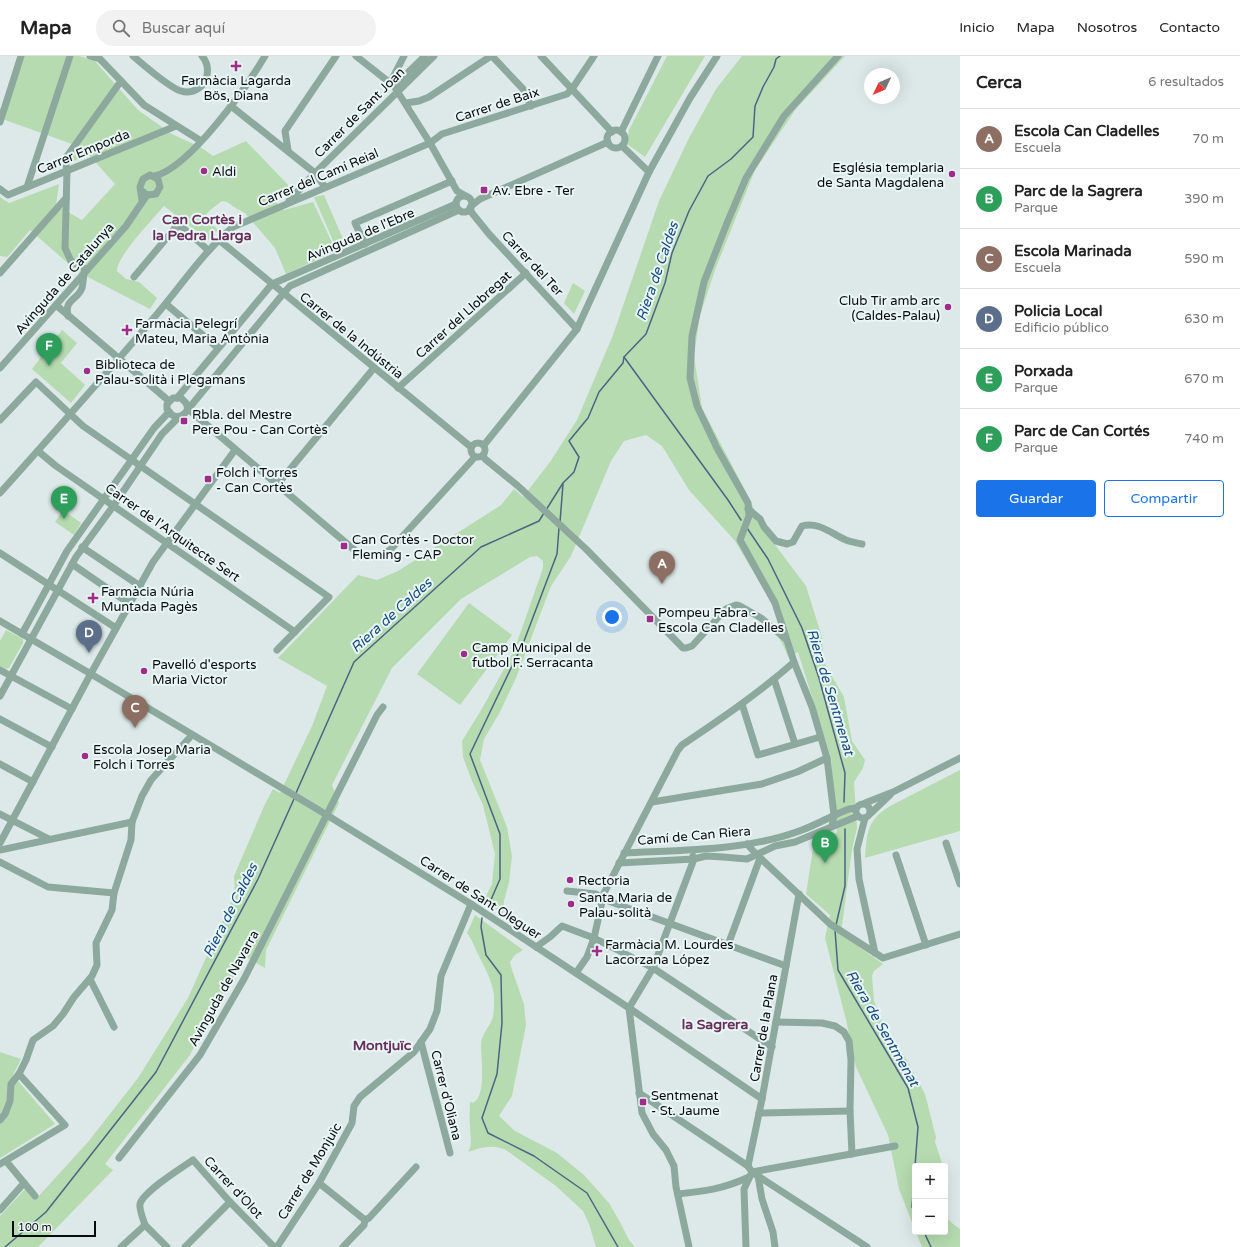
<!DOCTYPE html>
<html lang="es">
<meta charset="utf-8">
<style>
:root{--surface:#fff;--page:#f2f2f2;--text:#222;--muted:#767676;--line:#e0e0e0;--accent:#1a73e8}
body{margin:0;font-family:"Varela Round",sans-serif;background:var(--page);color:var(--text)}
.controls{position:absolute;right:12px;bottom:12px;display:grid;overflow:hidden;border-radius:4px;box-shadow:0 4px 16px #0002}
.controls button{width:36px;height:36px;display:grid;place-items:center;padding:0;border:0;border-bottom:1px solid var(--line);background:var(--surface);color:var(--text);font:20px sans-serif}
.compass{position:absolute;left:864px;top:12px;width:36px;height:36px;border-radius:50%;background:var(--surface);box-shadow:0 4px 16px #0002;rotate:226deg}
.scale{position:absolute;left:12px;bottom:10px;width:84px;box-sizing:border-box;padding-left:4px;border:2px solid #090c0c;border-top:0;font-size:11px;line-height:14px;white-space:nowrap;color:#090c0c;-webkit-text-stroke:3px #eaf6f6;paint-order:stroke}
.you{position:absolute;left:612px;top:561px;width:14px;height:14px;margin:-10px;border:3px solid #fff;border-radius:50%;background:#1a73e8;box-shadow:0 0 0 6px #1a73e833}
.badge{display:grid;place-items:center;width:26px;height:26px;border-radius:50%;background:var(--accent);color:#fff;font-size:13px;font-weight:700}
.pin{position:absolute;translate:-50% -33px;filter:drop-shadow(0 1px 2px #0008)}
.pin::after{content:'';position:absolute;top:21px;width:14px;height:12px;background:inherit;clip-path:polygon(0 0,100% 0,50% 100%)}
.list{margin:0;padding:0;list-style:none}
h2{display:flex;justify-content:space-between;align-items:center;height:52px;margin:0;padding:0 16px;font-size:17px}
h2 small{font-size:13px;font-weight:400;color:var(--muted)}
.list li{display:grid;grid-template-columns:26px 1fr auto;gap:12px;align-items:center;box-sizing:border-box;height:60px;padding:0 16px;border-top:1px solid var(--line)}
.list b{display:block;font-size:15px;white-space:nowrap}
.list p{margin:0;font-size:13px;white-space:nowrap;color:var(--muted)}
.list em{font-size:13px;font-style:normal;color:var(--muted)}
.actions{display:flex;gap:8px;padding:12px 16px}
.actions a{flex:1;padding:9px 0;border:1px solid var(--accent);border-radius:4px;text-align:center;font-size:14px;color:var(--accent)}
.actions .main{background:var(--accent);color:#fff}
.icon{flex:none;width:22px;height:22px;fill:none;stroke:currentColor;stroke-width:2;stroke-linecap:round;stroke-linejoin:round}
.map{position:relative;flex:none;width:960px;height:1191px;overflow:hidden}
header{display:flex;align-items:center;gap:24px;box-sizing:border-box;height:56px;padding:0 20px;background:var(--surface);border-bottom:1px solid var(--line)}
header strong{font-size:19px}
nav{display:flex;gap:22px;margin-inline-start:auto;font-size:14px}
.search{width:280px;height:36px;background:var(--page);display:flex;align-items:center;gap:10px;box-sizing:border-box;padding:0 14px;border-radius:22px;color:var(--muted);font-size:15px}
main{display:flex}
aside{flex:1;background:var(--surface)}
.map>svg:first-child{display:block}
</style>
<header>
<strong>Mapa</strong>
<div class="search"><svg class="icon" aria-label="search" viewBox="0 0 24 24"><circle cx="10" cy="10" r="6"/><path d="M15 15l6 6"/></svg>Buscar aquí</div>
<nav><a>Inicio</a><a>Mapa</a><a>Nosotros</a><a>Contacto</a></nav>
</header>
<main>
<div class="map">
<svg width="960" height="1191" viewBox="0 0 960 1191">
<rect width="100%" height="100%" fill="#dde9e9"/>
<g fill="#b6dbb0">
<path d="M 24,0 L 79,0 L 94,4 L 138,54 L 172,78 L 202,92 L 213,100 L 246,85 L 290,131 L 274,144 L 284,154 L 313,146 L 336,195 L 286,218 L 275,192 L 245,157 L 234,151 L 227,146 L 222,145 C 216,150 208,154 205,161 L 218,174 L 208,184 L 164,150 C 154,162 116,201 117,215 L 126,223 L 139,226 L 157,242 L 150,253 L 78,216 L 30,174 L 10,198 L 7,201 L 0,200 L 0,141 L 9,147 L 59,128 L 56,149 L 82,164 L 115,128 L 88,98 L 64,110 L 72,88 L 5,64 L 0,67 L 0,52 L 6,54 Z"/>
<polygon points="667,0 705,0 645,101 627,88 629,74"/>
<polygon points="742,0 845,0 796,53 755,114 715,214 700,259 694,300 702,352 746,436 764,474 806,530 822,581 823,599 825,608 844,641 852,685 865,704 863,712 854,726 857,772 852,793 841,878 883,908 874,915 872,920 874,945 887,980 900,994 907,1004 925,1038 936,1081 935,1086 943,1110 915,1110 915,1174 899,1133 888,1079 856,1011 846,964 825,882 830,859 806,838 814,786 837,777 831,702 798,596 788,601 783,589 776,577 779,570 773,549 735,485 689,434 662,390 646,379 624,385 611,405 571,500 551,530 516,622 500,656 484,683 480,704 507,771 512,800 509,826 504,845 503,858 482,843 486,840 492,828 495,798 483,749 472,725 463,701 462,685 480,656 514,595 543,512 543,505 537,500 530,501 461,543 392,612 332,729 339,747 266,894 265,912 246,901 212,955 190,999 105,1108 113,1114 38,1191 0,1191 0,1160 25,1133 36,1143 88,1086 138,1022 188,942 235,837 234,820 265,748 273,733 280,737 312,670 327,630 278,602 358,519 377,524 398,515 501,449 514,433 523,441 550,406 577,364 613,279 659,145 689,82 716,33"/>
<polygon points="324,139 347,192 338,196 314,141"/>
<polygon points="573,227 585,235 574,258 564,247"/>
<polygon points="62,274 77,287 61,307 85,329 71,347 32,313"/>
<polygon points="63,454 81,467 74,479 55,466"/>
<polygon points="469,547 512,579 460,649 417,618"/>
<polygon points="6,574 23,583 23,587 9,612 6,613 0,610 0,585"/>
<path d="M 960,714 L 960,775 L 865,802 C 867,776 867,763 892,749 Z"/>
<path d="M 475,859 L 523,894 L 515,899 L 510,906 L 512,914 L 524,948 L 526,969 L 512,1040 L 499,1060 L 515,1075 L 557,1097 L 584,1119 L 609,1147 L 620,1166 L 629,1184 L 635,1191 L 596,1191 L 589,1168 L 583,1155 L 556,1130 L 506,1094 C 492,1088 482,1091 468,1096 C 473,1087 470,1081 470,1071 C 469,1063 470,1054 470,1045 L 472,1047 C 487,1042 481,1002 481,989 C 481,978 490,971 493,961 C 494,955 494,946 494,939 C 492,923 484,911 477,896 C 474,890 472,883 467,877 Z"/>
<polygon points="0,996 21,1003 13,1019 55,1068 0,1102"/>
<polygon points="945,1160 953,1168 960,1173 960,1191 922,1191 916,1176 945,1176"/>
</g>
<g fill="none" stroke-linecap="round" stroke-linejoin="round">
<g stroke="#4a6583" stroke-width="1.5">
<polyline points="624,301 728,444 741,464"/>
<polyline points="546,454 563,427 574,416 579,401 569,385 588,362 599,336 623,307 624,301 646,278 665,227 672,197 689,155 708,120 731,103 753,81 755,50 763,31 774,11 776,3 780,0"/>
<polyline points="560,466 563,428"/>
<polyline points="747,472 768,503 802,572 819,622 845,717 844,746"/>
<polyline points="296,737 354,606 481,491 539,465 544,457"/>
<polyline points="490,846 500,823 500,778 470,698 524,585 557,498 559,472"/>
<polyline points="482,862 481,871 486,899 501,919 502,967 497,1018 482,1062 488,1077 534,1100 587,1137 618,1191"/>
<polyline points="836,869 845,830 845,773"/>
<polyline points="835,874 838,914 908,1032 918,1071 915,1110"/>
<polyline points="915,1112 912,1151 915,1157"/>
<polyline points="924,1176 931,1191"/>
<polyline points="5,1191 46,1156 156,1016 258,823 294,743"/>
</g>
<g stroke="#8da99e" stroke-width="7">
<polyline points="90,0 100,3 144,49 201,85"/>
<path d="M 133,0 C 144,9 168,31 181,35 C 187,37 193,36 199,32 C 202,30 205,27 206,23 C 209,14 208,7 202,0"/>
<polyline points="356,0 394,30 430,87 457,135 466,140"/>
<polyline points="492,0 523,33 531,50"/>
<polyline points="541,0 612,76"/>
<polyline points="390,27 404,0"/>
<polyline points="394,30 425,0"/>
<polyline points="406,47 419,45 429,41 491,0"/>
<polyline points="231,50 315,117 325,131"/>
<polyline points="0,66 21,0"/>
<circle cx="616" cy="83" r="9"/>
<polyline points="621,76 658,0"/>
<polyline points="622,90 649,116"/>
<polyline points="288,94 285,75 336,0"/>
<path d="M 155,120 C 190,111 246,32 265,0"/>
<polyline points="27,131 70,0"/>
<polyline points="0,133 8,139 176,70"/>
<polyline points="142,135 147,139 156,138 160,131 158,123 150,119 143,123 140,131 142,144"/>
<circle cx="464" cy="148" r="8"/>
<polyline points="289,145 315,117 434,0"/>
<polyline points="471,150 480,143 608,86"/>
<polyline points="470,152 472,157 489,178 577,273"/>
<polyline points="219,184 471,391"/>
<polyline points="365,188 355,167 452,125"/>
<polyline points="87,214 71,205 65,192 67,115 65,103 121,25"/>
<polyline points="0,217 66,142"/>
<polyline points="134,221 175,172 181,170 208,194"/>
<polyline points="166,248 218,292"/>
<polyline points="56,249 169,345"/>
<path d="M 68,260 C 64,243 77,245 82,232 C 83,228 83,223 84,218"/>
<polyline points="0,312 126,170 147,139"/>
<polyline points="398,332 526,217"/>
<polyline points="177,342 272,228 456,148"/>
<path d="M 188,353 L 186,347 L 181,342 L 173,342 L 167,348 L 167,353 L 172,359 C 177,362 181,361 185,357 L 283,238 L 290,230 L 459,154"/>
<path d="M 188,353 L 358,497 C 372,503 379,502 391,493 L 475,401"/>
<polyline points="0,364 36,326 83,370 329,541 277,594"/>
<circle cx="478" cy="394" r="7"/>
<polyline points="484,389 577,273 649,116 690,42 717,0"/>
<polyline points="38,395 56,410 295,576"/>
<polyline points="483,399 485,403 518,430 586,493 683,592 686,592 692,590 726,553 736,549 740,550 761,562 786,583"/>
<polyline points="277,429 374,312"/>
<path d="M 0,437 C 51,380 102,323 152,264 C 179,233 202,197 233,171 L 430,87 L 442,78 L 567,38 L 572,33 L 594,0"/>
<path d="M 748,453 L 760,463 L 764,471 L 776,485 L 787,488 L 793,486 L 802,470 C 818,465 832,478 846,484 C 851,486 857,487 862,488"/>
<polyline points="82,491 140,530"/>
<polyline points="0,497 116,572"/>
<polyline points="72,508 130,548"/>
<polyline points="0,565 91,618 317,753 471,848 629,952 762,1043"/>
<polyline points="22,578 67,495 154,372 169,356"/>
<polyline points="0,614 72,653"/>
<polyline points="774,623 795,688"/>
<polyline points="0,640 76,501 114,449 162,378 179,361"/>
<polyline points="742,648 758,699 820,681"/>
<polyline points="0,663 52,691"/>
<polyline points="0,708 33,726"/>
<polyline points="652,746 762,728 797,716 827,702"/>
<polyline points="865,747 893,736 960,702"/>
<circle cx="863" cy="755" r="7"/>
<polyline points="0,758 49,783"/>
<polyline points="870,758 890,739"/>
<polyline points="865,762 857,793 859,823 875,897"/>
<polyline points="832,770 834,759 827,702 812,651 794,606 775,547 740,484 749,460 748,447 717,392 697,350 690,322 692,280 704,226 727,167 746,122 784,60 838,0"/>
<polyline points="0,787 89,621 153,506 235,394"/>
<polyline points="946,787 960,828"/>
<polyline points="747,788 756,798 830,868 883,902 960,878"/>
<polyline points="0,794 132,766"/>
<path d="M 624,797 C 682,794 747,795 802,774 C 818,768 833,759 849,753 L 856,752"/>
<polyline points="896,799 926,889"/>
<polyline points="0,806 48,831 114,837"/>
<polyline points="619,807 694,803 706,800 723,801 747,803 775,790 795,786 858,760"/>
<polyline points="567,835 596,838 603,843 786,910"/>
<polyline points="728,889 760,802"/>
<polyline points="536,891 550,881 562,870 594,882 653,912 772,991"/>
<path d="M 576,917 L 587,901 L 594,882 L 604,837 L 678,694 L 682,689 C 721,663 759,637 794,606"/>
<polyline points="90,923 114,971"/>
<polyline points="629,952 642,1057 653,1078 666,1094 674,1110 676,1131 689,1191"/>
<polyline points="629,952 653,912 694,803 693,800"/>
<polyline points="776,966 822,967 835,970 844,976 849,985 851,1004 850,1055 852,1098"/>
<polyline points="421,986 450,1097"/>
<polyline points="639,1037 748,1110 752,1116 758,1120 867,1191"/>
<polyline points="759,1057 850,1055"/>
<polyline points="0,1064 5,1058 10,1045 11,1028 19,1018 26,1004 33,984 53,970 63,958 74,941 92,920 97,909 96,887 112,854 114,837 131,784 132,766 142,740 151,724 192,679"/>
<polyline points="119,1102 200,999 244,923 377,659 383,651"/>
<polyline points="6,1105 35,1140"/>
<polyline points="0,1108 65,1069 19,1018"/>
<polyline points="748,1110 762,1043 799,838"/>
<polyline points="758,1120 762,1143 773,1176 775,1191"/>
<polyline points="319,1127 365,1164 364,1169 343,1191"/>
<path d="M 678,1138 C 706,1135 723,1133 749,1121"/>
<polyline points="0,1154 24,1127"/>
<polyline points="365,1164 369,1162 416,1111"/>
<path d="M 145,1169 C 143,1163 139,1153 140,1148 C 143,1136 181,1112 193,1104 L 230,1146 L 274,1191"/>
<polyline points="145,1169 167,1191"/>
<polyline points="121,1191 145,1169"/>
<polyline points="185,1191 230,1146"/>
<polyline points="277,1191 319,1127 352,1067 354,1050 360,1041 414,996 430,973 437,955 441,920 471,848"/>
<polyline points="746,1191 744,1133 752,1116 895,1090"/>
</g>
</g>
<g fill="#9f2c89" stroke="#eaf6f6" stroke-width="1.5">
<path d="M234 4h4v4h4v4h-4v4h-4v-4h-4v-4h4z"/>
<circle cx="204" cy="115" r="4"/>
<circle cx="952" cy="118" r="4"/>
<rect x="480" y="130" width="8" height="8" rx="2"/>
<circle cx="948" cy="251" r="4"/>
<path d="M125 268h4v4h4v4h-4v4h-4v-4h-4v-4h4z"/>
<circle cx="87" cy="315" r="4"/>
<rect x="180" y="361" width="8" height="8" rx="2"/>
<rect x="204" y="419" width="8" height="8" rx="2"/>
<rect x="340" y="486" width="8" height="8" rx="2"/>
<path d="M91 536h4v4h4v4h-4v4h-4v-4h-4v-4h4z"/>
<rect x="646" y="559" width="8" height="8" rx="2"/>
<circle cx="464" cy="598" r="4"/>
<circle cx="144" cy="615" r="4"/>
<circle cx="85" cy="700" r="4"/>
<circle cx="570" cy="824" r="4"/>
<circle cx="571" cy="848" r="4"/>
<path d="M595 889h4v4h4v4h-4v4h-4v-4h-4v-4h4z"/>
<rect x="639" y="1042" width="8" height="8" rx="2"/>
</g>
<g text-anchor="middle" stroke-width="4" stroke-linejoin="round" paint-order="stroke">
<g font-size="13" fill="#090c0c" stroke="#eaf6f6" text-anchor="start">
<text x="236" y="29" text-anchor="middle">Farmàcia Lagarda<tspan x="236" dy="15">Bös, Diana</tspan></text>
<text x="944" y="116" text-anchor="end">Església templaria<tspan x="944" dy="15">de Santa Magdalena</tspan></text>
<text x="212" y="120">Aldi</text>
<text x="492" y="139">Av. Ebre - Ter</text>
<text x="940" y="249" text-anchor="end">Club Tir amb arc<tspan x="940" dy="15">(Caldes-Palau)</tspan></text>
<text x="135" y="272">Farmàcia Pelegrí<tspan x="135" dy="15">Mateu, Maria Antònia</tspan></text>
<text x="95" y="313">Biblioteca de<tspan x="95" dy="15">Palau-solità i Plegamans</tspan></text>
<text x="192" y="363">Rbla. del Mestre<tspan x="192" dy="15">Pere Pou - Can Cortès</tspan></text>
<text x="216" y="421">Folch i Torres<tspan x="216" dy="15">- Can Cortès</tspan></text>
<text x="352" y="488">Can Cortès - Doctor<tspan x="352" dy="15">Fleming - CAP</tspan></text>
<text x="101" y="540">Farmàcia Núria<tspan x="101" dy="15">Muntada Pagès</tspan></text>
<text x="658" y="561">Pompeu Fabra -<tspan x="658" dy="15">Escola Can Cladelles</tspan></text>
<text x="472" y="596">Camp Municipal de<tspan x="472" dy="15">futbol F. Serracanta</tspan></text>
<text x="152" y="613">Pavelló d'esports<tspan x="152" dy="15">Maria Victor</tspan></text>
<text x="93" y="698">Escola Josep Maria<tspan x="93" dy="15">Folch i Torres</tspan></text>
<text x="578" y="829">Rectoria</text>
<text x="579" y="846">Santa Maria de<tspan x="579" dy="15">Palau-solità</tspan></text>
<text x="605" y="893">Farmàcia M. Lourdes<tspan x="605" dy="15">Lacorzana López</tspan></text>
<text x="651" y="1044">Sentmenat<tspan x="651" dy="15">- St. Jaume</tspan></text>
</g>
<g font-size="13" fill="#090c0c" stroke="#eaf6f6">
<text transform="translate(497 48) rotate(-18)" y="5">Carrer de Baix</text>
<text transform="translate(359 56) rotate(-45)" y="5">Carrer de Sant Joan</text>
<text transform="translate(83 95) rotate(-22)" y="5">Carrer Emporda</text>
<text transform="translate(318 121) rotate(-23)" y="5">Carrer del Camí Reial</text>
<text transform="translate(360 178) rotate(-23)" y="5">Avinguda de l'Ebre</text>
<text transform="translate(533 207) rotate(47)" y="5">Carrer del Ter</text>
<text transform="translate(64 222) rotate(-49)" y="5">Avinguda de Catalunya</text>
<text transform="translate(463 258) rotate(-42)" y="5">Carrer del Llobregat</text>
<text transform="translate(352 279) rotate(39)" y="5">Carrer de la Indústria</text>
<text transform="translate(173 476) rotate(35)" y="5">Carrer de l'Arquitecte Sert</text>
<text transform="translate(694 779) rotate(-5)" y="5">Camí de Can Riera</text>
<text transform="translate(481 841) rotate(33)" y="5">Carrer de Sant Oleguer</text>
<text transform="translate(223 932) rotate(-61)" y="5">Avinguda de Navarra</text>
<text transform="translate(763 972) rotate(-80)" y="5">Carrer de la Plana</text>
<text transform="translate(447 1039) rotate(76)" y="5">Carrer d'Oliana</text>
<text transform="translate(309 1115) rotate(-59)" y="5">Carrer de Monjuïc</text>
<text transform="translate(234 1131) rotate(47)" y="5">Carrer d'Olot</text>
</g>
<g font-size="14" font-weight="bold" fill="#672f5a" stroke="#eaf6f6">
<text x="202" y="168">Can Cortès i<tspan x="202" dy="16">la Pedra Llarga</tspan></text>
<text x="715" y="973">la Sagrera</text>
<text x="382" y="994">Montjuïc</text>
</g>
<g font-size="14" font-style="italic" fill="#154b81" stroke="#eaf6f6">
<text transform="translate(657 215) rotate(-71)" y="5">Riera de Caldes</text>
<text transform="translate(391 559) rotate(-42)" y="5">Riera de Caldes</text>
<text transform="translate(831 636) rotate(73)" y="5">Riera de Sentmenat</text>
<text transform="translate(230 854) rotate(-63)" y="5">Riera de Caldes</text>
<text transform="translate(883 972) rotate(60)" y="5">Riera de Sentmenat</text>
</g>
</g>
</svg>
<div class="controls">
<button>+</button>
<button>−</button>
</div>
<svg class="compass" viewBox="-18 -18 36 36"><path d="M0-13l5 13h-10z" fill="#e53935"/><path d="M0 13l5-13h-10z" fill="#767676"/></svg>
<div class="scale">100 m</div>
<div class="you"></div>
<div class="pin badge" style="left:662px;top:528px;background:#8d6e63">A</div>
<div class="pin badge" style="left:825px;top:807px;background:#2e9e5b">B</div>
<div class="pin badge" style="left:135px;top:672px;background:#8d6e63">C</div>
<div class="pin badge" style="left:89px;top:597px;background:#5c6f8a">D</div>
<div class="pin badge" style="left:64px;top:463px;background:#2e9e5b">E</div>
<div class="pin badge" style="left:49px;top:310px;background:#2e9e5b">F</div>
</div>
<aside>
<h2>Cerca<small>6 resultados</small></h2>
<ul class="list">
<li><span class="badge" style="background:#8d6e63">A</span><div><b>Escola Can Cladelles</b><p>Escuela</p></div><em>70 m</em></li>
<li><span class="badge" style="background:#2e9e5b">B</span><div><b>Parc de la Sagrera</b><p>Parque</p></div><em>390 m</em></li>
<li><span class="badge" style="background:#8d6e63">C</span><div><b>Escola Marinada</b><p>Escuela</p></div><em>590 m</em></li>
<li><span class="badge" style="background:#5c6f8a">D</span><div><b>Policia Local</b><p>Edificio público</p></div><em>630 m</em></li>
<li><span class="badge" style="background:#2e9e5b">E</span><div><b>Porxada</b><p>Parque</p></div><em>670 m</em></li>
<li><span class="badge" style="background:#2e9e5b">F</span><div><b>Parc de Can Cortés</b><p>Parque</p></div><em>740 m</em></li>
</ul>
<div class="actions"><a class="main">Guardar</a><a>Compartir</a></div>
</aside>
</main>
